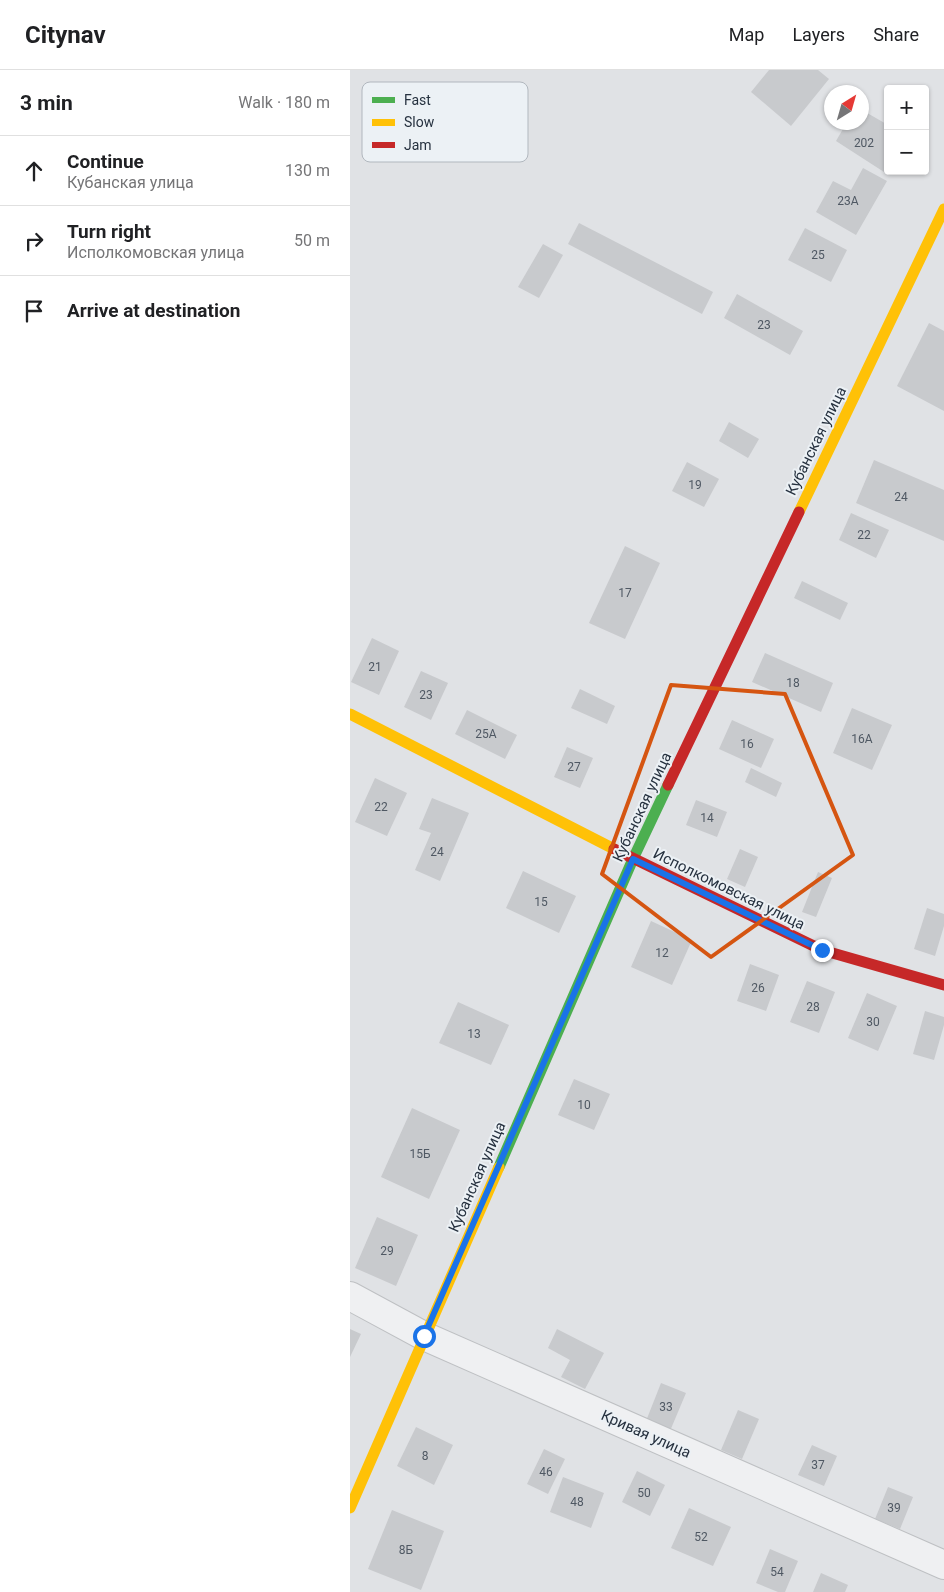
<!DOCTYPE html>
<meta charset="utf-8">
<style>
:root{--surface:#fff;--page:#f2f2f2;--text:#202124;--muted:#757577;--line:#e0e0e0}
body{margin:0;font-family:Roboto,sans-serif;background:var(--page);color:var(--text)}
.controls{position:absolute;right:15px;top:15px;display:grid;overflow:hidden;border-radius:5px;box-shadow:0 1px 4px #0004}
.controls button{width:45px;height:45px;display:grid;place-items:center;padding:0;border:0;border-bottom:1px solid var(--line);background:var(--surface);color:var(--text);font:25px sans-serif}
.compass{position:absolute;left:474px;top:15px;width:45px;height:45px;border-radius:50%;background:var(--surface);box-shadow:0 1px 4px #0004;rotate:37deg}
.stop{position:absolute;width:15px;height:15px;margin:-11px;border:4px solid #1a73e8;border-radius:50%;background:#fff}
.stop.end{background:#1a73e8;border-color:#fff;box-shadow:0 1px 5px #0008}
.list{margin:0;padding:0;list-style:none}
h2{display:flex;justify-content:space-between;align-items:center;height:65px;margin:0;padding:0 20px;font-size:21px}
h2 small{font-size:16px;font-weight:400;color:var(--muted)}
.list li{display:grid;grid-template-columns:32px 1fr auto;gap:15px;align-items:center;box-sizing:border-box;height:70px;padding:0 20px;border-top:1px solid var(--line)}
.list b{display:block;font-size:19px;white-space:nowrap}
.list p{margin:0;font-size:16px;white-space:nowrap;color:var(--muted)}
.list em{font-size:16px;font-style:normal;color:var(--muted)}
.icon{flex:none;width:28px;height:28px;fill:none;stroke:currentColor;stroke-width:2;stroke-linecap:round;stroke-linejoin:round}
.map{position:relative;flex:none;width:594px;height:1522px;overflow:hidden}
header{display:flex;align-items:center;gap:30px;box-sizing:border-box;height:70px;padding:0 25px;background:var(--surface);border-bottom:1px solid var(--line)}
header strong{font-size:24px}
nav{display:flex;gap:28px;margin-inline-start:auto;font-size:18px}
main{display:flex}
aside{flex:1;background:var(--surface)}
.map>svg:first-child{display:block}
</style>
<header>
<strong>Citynav</strong>
<nav><a>Map</a><a>Layers</a><a>Share</a></nav>
</header>
<main>
<aside>
<h2>3 min<small>Walk · 180 m</small></h2>
<ul class="list">
<li><svg class="icon" aria-label="ahead" viewBox="0 0 24 24"><path d="M12 20V5M6 11l6-6 6 6"/></svg><div><b>Continue</b><p>Кубанская улица</p></div><em>130 m</em></li>
<li><svg class="icon" aria-label="right" viewBox="0 0 24 24"><path d="M7 20v-9h11M14 6l5 5-5 5"/></svg><div><b>Turn right</b><p>Исполкомовская улица</p></div><em>50 m</em></li>
<li><svg class="icon" aria-label="arrive" viewBox="0 0 24 24"><path d="M6 21V4h12l-3 4 3 4H6"/></svg><div><b>Arrive at destination</b></div></li>
</ul>
</aside>
<div class="map">
<svg width="594" height="1522" viewBox="0 0 594 1522">
<rect width="100%" height="100%" fill="#e0e2e5"/>
<g fill="#c8cacd">
<polygon points="419,0 468,0 479,9 441,56 401,22"/>
<polygon points="512,40 538,55 538,96 534,102 486,71 497,52 512,52"/>
<polygon points="513,98 537,111 506,165 466,142 483,111 501,120"/>
<polygon points="229,153 363,222 352,244 218,174"/>
<polygon points="455,158 497,180 481,212 438,190"/>
<polygon points="193,174 213,185 189,228 168,217"/>
<polygon points="387,224 453,261 440,285 374,248"/>
<polygon points="579,253 594,261 594,341 547,316"/>
<polygon points="379,352 409,369 398,388 369,371"/>
<polygon points="524,390 594,420 594,471 506,433"/>
<polygon points="337,392 369,409 354,437 322,421"/>
<polygon points="501,443 539,460 526,488 489,470"/>
<polygon points="275,476 310,493 275,569 239,553"/>
<polygon points="452,511 498,533 490,550 444,528"/>
<polygon points="22,568 49,581 29,625 1,612"/>
<polygon points="415,583 483,613 471,642 402,612"/>
<polygon points="71,601 98,613 81,650 54,637"/>
<polygon points="230,619 265,636 257,654 221,638"/>
<polygon points="502,638 542,655 522,700 483,683"/>
<polygon points="117,640 167,665 155,689 105,664"/>
<polygon points="382,650 424,669 411,698 369,679"/>
<polygon points="217,677 243,688 230,718 204,707"/>
<polygon points="401,698 432,713 426,727 395,712"/>
<polygon points="25,708 57,723 37,766 5,752"/>
<polygon points="82,728 119,743 90,811 65,800 81,763 69,759"/>
<polygon points="346,730 377,742 367,767 336,755"/>
<polygon points="390,779 408,787 395,817 377,809"/>
<polygon points="173,801 226,826 209,863 156,838"/>
<polygon points="468,802 482,808 466,847 452,842"/>
<polygon points="577,838 594,844 594,856 585,886 564,879"/>
<polygon points="301,851 342,870 322,915 281,897"/>
<polygon points="400,894 429,905 416,941 387,931"/>
<polygon points="457,911 485,922 469,963 440,952"/>
<polygon points="517,923 547,936 528,981 498,968"/>
<polygon points="108,932 159,955 141,995 89,973"/>
<polygon points="575,941 594,947 594,955 584,990 563,984"/>
<polygon points="224,1009 260,1024 244,1060 208,1045"/>
<polygon points="62,1038 110,1060 79,1129 31,1107"/>
<polygon points="27,1147 68,1165 46,1216 5,1198"/>
<polygon points="0,1259 11,1264 0,1287"/>
<polygon points="207,1259 254,1283 235,1319 211,1307 220,1290 198,1278"/>
<polygon points="311,1313 336,1323 320,1361 296,1351"/>
<polygon points="388,1340 409,1349 392,1389 371,1380"/>
<polygon points="66,1357 103,1375 84,1415 47,1396"/>
<polygon points="462,1375 487,1386 474,1416 448,1405"/>
<polygon points="194,1379 215,1389 198,1424 177,1414"/>
<polygon points="287,1401 315,1415 300,1446 272,1432"/>
<polygon points="213,1407 254,1423 241,1458 200,1442"/>
<polygon points="538,1417 563,1427 550,1459 525,1449"/>
<polygon points="339,1438 381,1457 363,1496 321,1478"/>
<polygon points="42,1440 94,1461 71,1520 18,1499"/>
<polygon points="420,1479 448,1491 435,1522 428,1522 406,1513"/>
<polygon points="471,1503 498,1515 495,1522 463,1522"/>
</g>
<g fill="none" stroke-linecap="round" stroke-linejoin="round">
<defs>
<polyline id="street" points="0,1226 74,1266 594,1495"/>
</defs>
<use href="#street" stroke="#bec0c3" stroke-width="30"/>
<use href="#street" stroke="#eff0f2" stroke-width="28"/>
<polyline stroke="#4caf50" stroke-width="11" points="149,1097 283,789 318,715"/>
<g stroke="#ffc107" stroke-width="11">
<polyline points="449,442 594,139"/>
<polyline points="0,644 264,779"/>
<polyline points="0,1438 149,1097"/>
</g>
<g stroke="#c62828" stroke-width="11">
<polyline points="318,715 449,442"/>
<polyline points="264,779 472,880 594,915"/>
</g>
</g>
<g fill="none" stroke-linecap="round" stroke-linejoin="round">
<polyline stroke="#1a73e8" stroke-width="6" points="74,1266 283,789 472,880"/>
</g>
<path fill="none" stroke="#d55511" stroke-width="4" stroke-linejoin="round" d="M 321,615 L 435,624 L 503,785 L 361,887 L 252,804 Z"/>
<g text-anchor="middle" stroke-width="4" stroke-linejoin="round" paint-order="stroke">
<g font-size="12" fill="#4f5863">
<text x="514" y="77">202</text>
<text x="498" y="135">23А</text>
<text x="468" y="189">25</text>
<text x="414" y="259">23</text>
<text x="345" y="419">19</text>
<text x="551" y="431">24</text>
<text x="514" y="469">22</text>
<text x="275" y="527">17</text>
<text x="25" y="601">21</text>
<text x="443" y="617">18</text>
<text x="76" y="629">23</text>
<text x="136" y="668">25А</text>
<text x="512" y="673">16А</text>
<text x="397" y="678">16</text>
<text x="224" y="701">27</text>
<text x="31" y="741">22</text>
<text x="357" y="752">14</text>
<text x="87" y="786">24</text>
<text x="191" y="836">15</text>
<text x="312" y="887">12</text>
<text x="408" y="922">26</text>
<text x="463" y="941">28</text>
<text x="523" y="956">30</text>
<text x="124" y="968">13</text>
<text x="234" y="1039">10</text>
<text x="70" y="1088">15Б</text>
<text x="37" y="1185">29</text>
<text x="316" y="1341">33</text>
<text x="75" y="1390">8</text>
<text x="468" y="1399">37</text>
<text x="196" y="1406">46</text>
<text x="294" y="1427">50</text>
<text x="227" y="1436">48</text>
<text x="544" y="1442">39</text>
<text x="351" y="1471">52</text>
<text x="56" y="1484">8Б</text>
<text x="427" y="1506">54</text>
</g>
<g font-size="15" fill="#26313f" stroke="#ecf1f5">
<text transform="translate(466 371) rotate(-64)" y="5">Кубанская улица</text>
<text transform="translate(292 737) rotate(-65)" y="5">Кубанская улица</text>
<text transform="translate(379 819) rotate(26)" y="5">Исполкомовская улица</text>
<text transform="translate(127 1107) rotate(-66)" y="5">Кубанская улица</text>
<text transform="translate(296 1364) rotate(24)" y="5">Кривая улица</text>
</g>
</g>
<rect x="12" y="12" width="166" height="80" rx="8" fill="#ecf1f5" stroke="#b1b7be" stroke-width="1"/>
<rect x="22" y="27" width="23" height="6" fill="#4caf50"/>
<rect x="22" y="49" width="23" height="7" fill="#ffc107"/>
<rect x="22" y="72" width="23" height="6" fill="#c62828"/>
<g font-size="14" fill="#26313f">
<text x="54" y="35">Fast</text>
<text x="54" y="57">Slow</text>
<text x="54" y="80">Jam</text>
</g>
</svg>
<div class="controls">
<button>+</button>
<button>−</button>
</div>
<svg class="compass" viewBox="-18 -18 36 36"><path d="M0-13l5 13h-10z" fill="#e53935"/><path d="M0 13l5-13h-10z" fill="#757577"/></svg>
<div class="stop" style="left:74px;top:1266px"></div>
<div class="stop end" style="left:472px;top:880px"></div>
</div>
</main>
